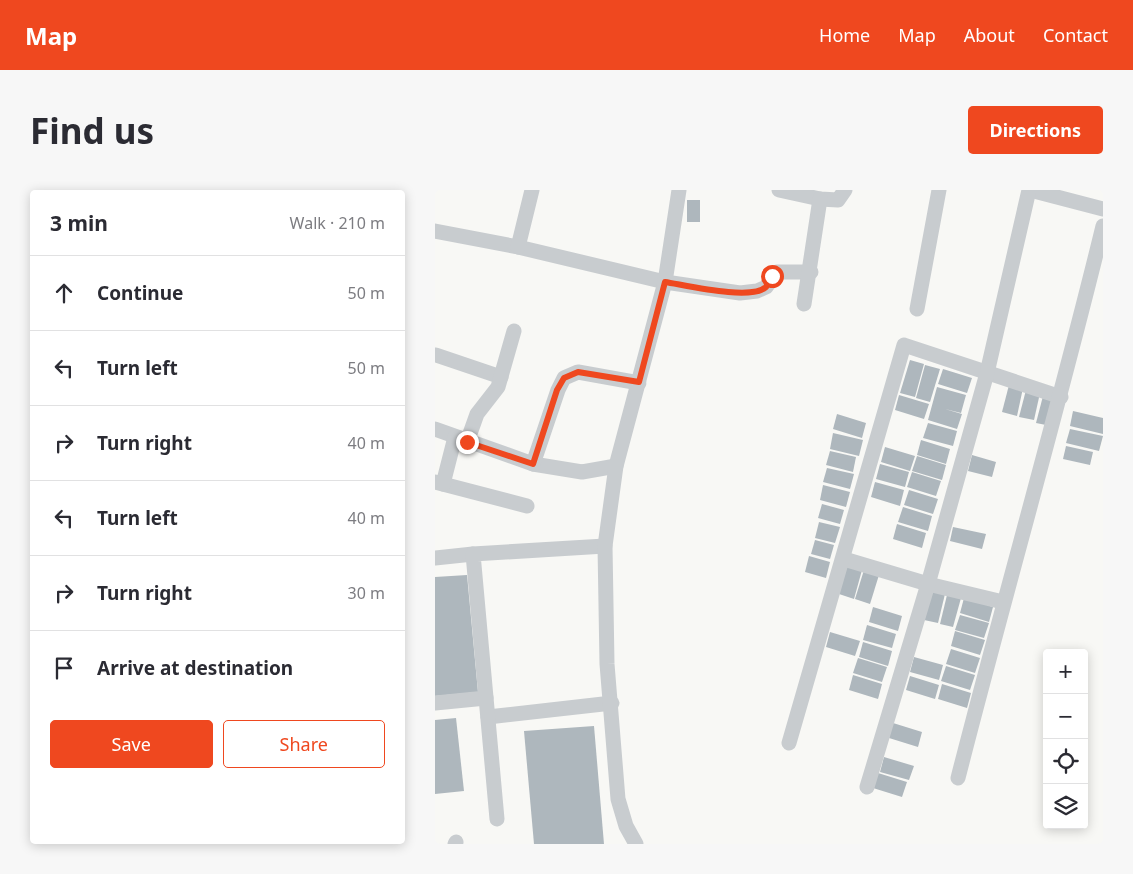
<!DOCTYPE html>
<meta charset="utf-8">
<style>
:root{--surface:#fff;--page:#f7f7f7;--text:#2b2b33;--muted:#7c7c81;--line:#e1e1e2;--accent:#ef481f}
body{margin:0;font-family:"Noto Sans",sans-serif;background:var(--page);color:var(--text)}
.controls{position:absolute;right:15px;bottom:15px;display:grid;overflow:hidden;border-radius:5px;box-shadow:0 2px 12px #0003}
.controls button{width:45px;height:45px;display:grid;place-items:center;padding:0;border:0;border-bottom:1px solid var(--line);background:var(--surface);color:var(--text);font:25px sans-serif}
.stop{position:absolute;width:15px;height:15px;margin:-11px;border:4px solid #ef481f;border-radius:50%;background:#fff}
.stop.end{background:#ef481f;border-color:#fff;box-shadow:0 1px 5px #0008}
.list{margin:0;padding:0;list-style:none}
h2{display:flex;justify-content:space-between;align-items:center;height:65px;margin:0;padding:0 20px;font-size:21px}
h2 small{font-size:16px;font-weight:400;color:var(--muted)}
.list li{display:grid;grid-template-columns:32px 1fr auto;gap:15px;align-items:center;box-sizing:border-box;height:75px;padding:0 20px;border-top:1px solid var(--line)}
.list b{display:block;font-size:19px;white-space:nowrap}
.list em{font-size:16px;font-style:normal;color:var(--muted)}
.actions{display:flex;gap:10px;padding:15px 20px}
.actions a{flex:1;padding:11px 0;border:1px solid var(--accent);border-radius:5px;text-align:center;font-size:18px;color:var(--accent)}
.actions .main{background:var(--accent);color:#fff}
.icon{flex:none;width:28px;height:28px;fill:none;stroke:currentColor;stroke-width:2;stroke-linecap:round;stroke-linejoin:round}
.map{position:relative;flex:none;width:668px;height:654px;overflow:hidden;border-radius:5px}
header{display:flex;align-items:center;gap:30px;box-sizing:border-box;height:70px;padding:0 25px;background:var(--accent);color:#fff}
header strong{font-size:24px}
nav{display:flex;gap:28px;margin-inline-start:auto;font-size:18px}
.intro{display:flex;align-items:center;justify-content:space-between;box-sizing:border-box;height:120px;padding:0 30px}
h1{margin:0;font-size:35px}
.button{padding:12px 22px;border-radius:5px;background:var(--accent);color:#fff;font-size:18px;font-weight:700}
main{display:flex;gap:30px;padding:0 30px}
aside{flex:1;background:var(--surface);border-radius:5px;box-shadow:0 2px 12px #0003}
.map>svg:first-child{display:block}
</style>
<header>
<strong>Map</strong>
<nav><a>Home</a><a>Map</a><a>About</a><a>Contact</a></nav>
</header>
<div class="intro"><h1>Find us</h1><a class="button">Directions</a></div>
<main>
<aside>
<h2>3 min<small>Walk · 210 m</small></h2>
<ul class="list">
<li><svg class="icon" aria-label="ahead" viewBox="0 0 24 24"><path d="M12 20V5M6 11l6-6 6 6"/></svg><div><b>Continue</b></div><em>50 m</em></li>
<li><svg class="icon" aria-label="left" viewBox="0 0 24 24"><path d="M17 20v-9H6M10 6l-5 5 5 5"/></svg><div><b>Turn left</b></div><em>50 m</em></li>
<li><svg class="icon" aria-label="right" viewBox="0 0 24 24"><path d="M7 20v-9h11M14 6l5 5-5 5"/></svg><div><b>Turn right</b></div><em>40 m</em></li>
<li><svg class="icon" aria-label="left" viewBox="0 0 24 24"><path d="M17 20v-9H6M10 6l-5 5 5 5"/></svg><div><b>Turn left</b></div><em>40 m</em></li>
<li><svg class="icon" aria-label="right" viewBox="0 0 24 24"><path d="M7 20v-9h11M14 6l5 5-5 5"/></svg><div><b>Turn right</b></div><em>30 m</em></li>
<li><svg class="icon" aria-label="arrive" viewBox="0 0 24 24"><path d="M6 21V4h12l-3 4 3 4H6"/></svg><div><b>Arrive at destination</b></div></li>
</ul>
<div class="actions"><a class="main">Save</a><a>Share</a></div>
</aside>
<div class="map">
<svg width="668" height="654" viewBox="0 0 668 654">
<rect width="100%" height="100%" fill="#f8f8f5"/>
<g fill="#aeb7bd">
<rect x="252" y="10" width="13" height="22"/>
<polygon points="475,170 489,174 480,207 465,203"/>
<polygon points="490,175 505,179 495,212 481,208"/>
<polygon points="508,179 537,188 532,203 503,194"/>
<polygon points="574,195 588,198 582,226 567,222"/>
<polygon points="502,197 531,205 526,223 510,219 527,224 522,239 493,230"/>
<polygon points="591,200 605,203 599,230 584,227"/>
<polygon points="464,205 494,214 489,229 460,220"/>
<polygon points="608,206 622,209 616,236 601,233"/>
<polygon points="638,221 668,228 668,244 635,236"/>
<polygon points="402,224 431,233 427,248 398,239"/>
<polygon points="493,233 522,241 518,256 488,248"/>
<polygon points="635,239 668,246 664,261 631,253"/>
<polygon points="398,243 428,250 424,266 395,259"/>
<polygon points="486,250 515,259 511,274 482,265"/>
<polygon points="631,256 658,262 655,275 628,269"/>
<polygon points="450,257 480,266 475,281 446,272"/>
<polygon points="395,261 421,267 418,282 391,275"/>
<polygon points="537,265 561,272 557,287 533,281"/>
<polygon points="482,266 511,275 507,290 477,281"/>
<polygon points="445,274 474,282 470,297 441,289"/>
<polygon points="392,278 419,284 415,299 388,292"/>
<polygon points="477,282 506,291 501,306 472,297"/>
<polygon points="440,292 469,300 465,316 436,307"/>
<polygon points="388,295 415,302 411,317 385,310"/>
<polygon points="474,300 503,309 498,324 469,315"/>
<polygon points="387,314 409,320 405,334 383,328"/>
<polygon points="468,317 497,326 493,341 463,332"/>
<polygon points="384,332 405,337 400,353 380,348"/>
<polygon points="462,334 491,343 487,358 458,349"/>
<polygon points="518,337 551,344 547,359 515,351"/>
<polygon points="380,350 399,355 395,369 376,364"/>
<polygon points="374,366 395,372 391,388 370,382"/>
<polygon points="412,375 427,380 419,409 404,404"/>
<polygon points="429,380 444,385 435,414 420,409"/>
<polygon points="32,385 43,502 0,506 0,387"/>
<polygon points="496,401 510,404 503,433 489,430"/>
<polygon points="512,405 526,408 518,437 505,434"/>
<polygon points="529,408 558,417 554,432 525,423"/>
<polygon points="438,417 467,426 463,441 434,432"/>
<polygon points="525,425 554,433 549,448 520,440"/>
<polygon points="432,435 461,444 457,458 428,450"/>
<polygon points="520,441 550,450 545,465 516,456"/>
<polygon points="395,442 425,451 420,466 391,457"/>
<polygon points="428,452 457,461 453,476 424,467"/>
<polygon points="516,459 545,468 540,483 511,474"/>
<polygon points="479,467 508,475 504,490 475,482"/>
<polygon points="423,468 452,477 447,492 418,483"/>
<polygon points="511,476 540,485 535,500 506,491"/>
<polygon points="418,485 447,494 443,509 414,500"/>
<polygon points="475,486 504,495 500,509 471,500"/>
<polygon points="507,494 536,503 532,518 503,509"/>
<polygon points="21,528 29,601 0,604 0,530"/>
<polygon points="458,533 487,542 483,557 454,548"/>
<polygon points="159,536 169,654 99,654 89,541"/>
<polygon points="449,567 479,576 474,590 445,582"/>
<polygon points="443,583 472,592 467,607 438,598"/>
</g>
<g fill="none" stroke-linecap="round" stroke-linejoin="round">
<g stroke="#c8cccf" stroke-width="15">
<polyline points="344,0 385,9 403,10 410,0"/>
<polyline points="595,0 668,19"/>
<polyline points="0,41 83,57 230,92 305,103 322,101 331,97 342,82 376,82"/>
<polyline points="83,57 97,0"/>
<polyline points="369,114 385,9"/>
<polyline points="482,119 504,0"/>
<polyline points="1,165 66,187"/>
<polyline points="0,239 98,274 147,282 181,276"/>
<polyline points="32,252 42,224 63,197 79,141"/>
<polyline points="98,274 123,200 129,188 143,182 204,193"/>
<polyline points="0,292 92,316"/>
<polyline points="8,294 20,247"/>
<polyline points="0,368 38,364"/>
<polyline points="409,369 493,394 568,412"/>
<polyline points="0,513 51,508"/>
<polyline points="53,527 177,513"/>
<polyline points="354,553 469,155 626,207"/>
<path d="M 523,588 C 570,404 623,221 668,36"/>
<polyline points="432,597 493,394 552,183 594,0"/>
<polyline points="62,629 38,364 170,356"/>
<polyline points="20,654 21,652"/>
<polyline points="201,654 191,636 183,609 172,474 170,356 181,276 230,92 244,0"/>
</g>
</g>
<g fill="none" stroke-linecap="round" stroke-linejoin="round">
<path stroke="#ef481f" stroke-width="6" d="M 32,252 L 98,274 L 122,200 L 129,188 L 143,182 L 204,192 L 230,92 C 250,95 316,111 331,97 C 333,94 335,89 337,86"/>
</g>
</svg>
<div class="controls">
<button>+</button>
<button>−</button>
<button><svg class="icon" aria-label="locate" viewBox="0 0 24 24"><circle cx="12" cy="12" r="6"/><path d="M12 2v4M12 18v4M2 12h4M18 12h4"/></svg></button>
<button><svg class="icon" aria-label="layers" viewBox="0 0 24 24"><path d="M12 4l9 5-9 5-9-5zM3 14l9 5 9-5"/></svg></button>
</div>
<div class="stop" style="left:337px;top:86px"></div>
<div class="stop end" style="left:32px;top:252px"></div>
</div>
</main>
